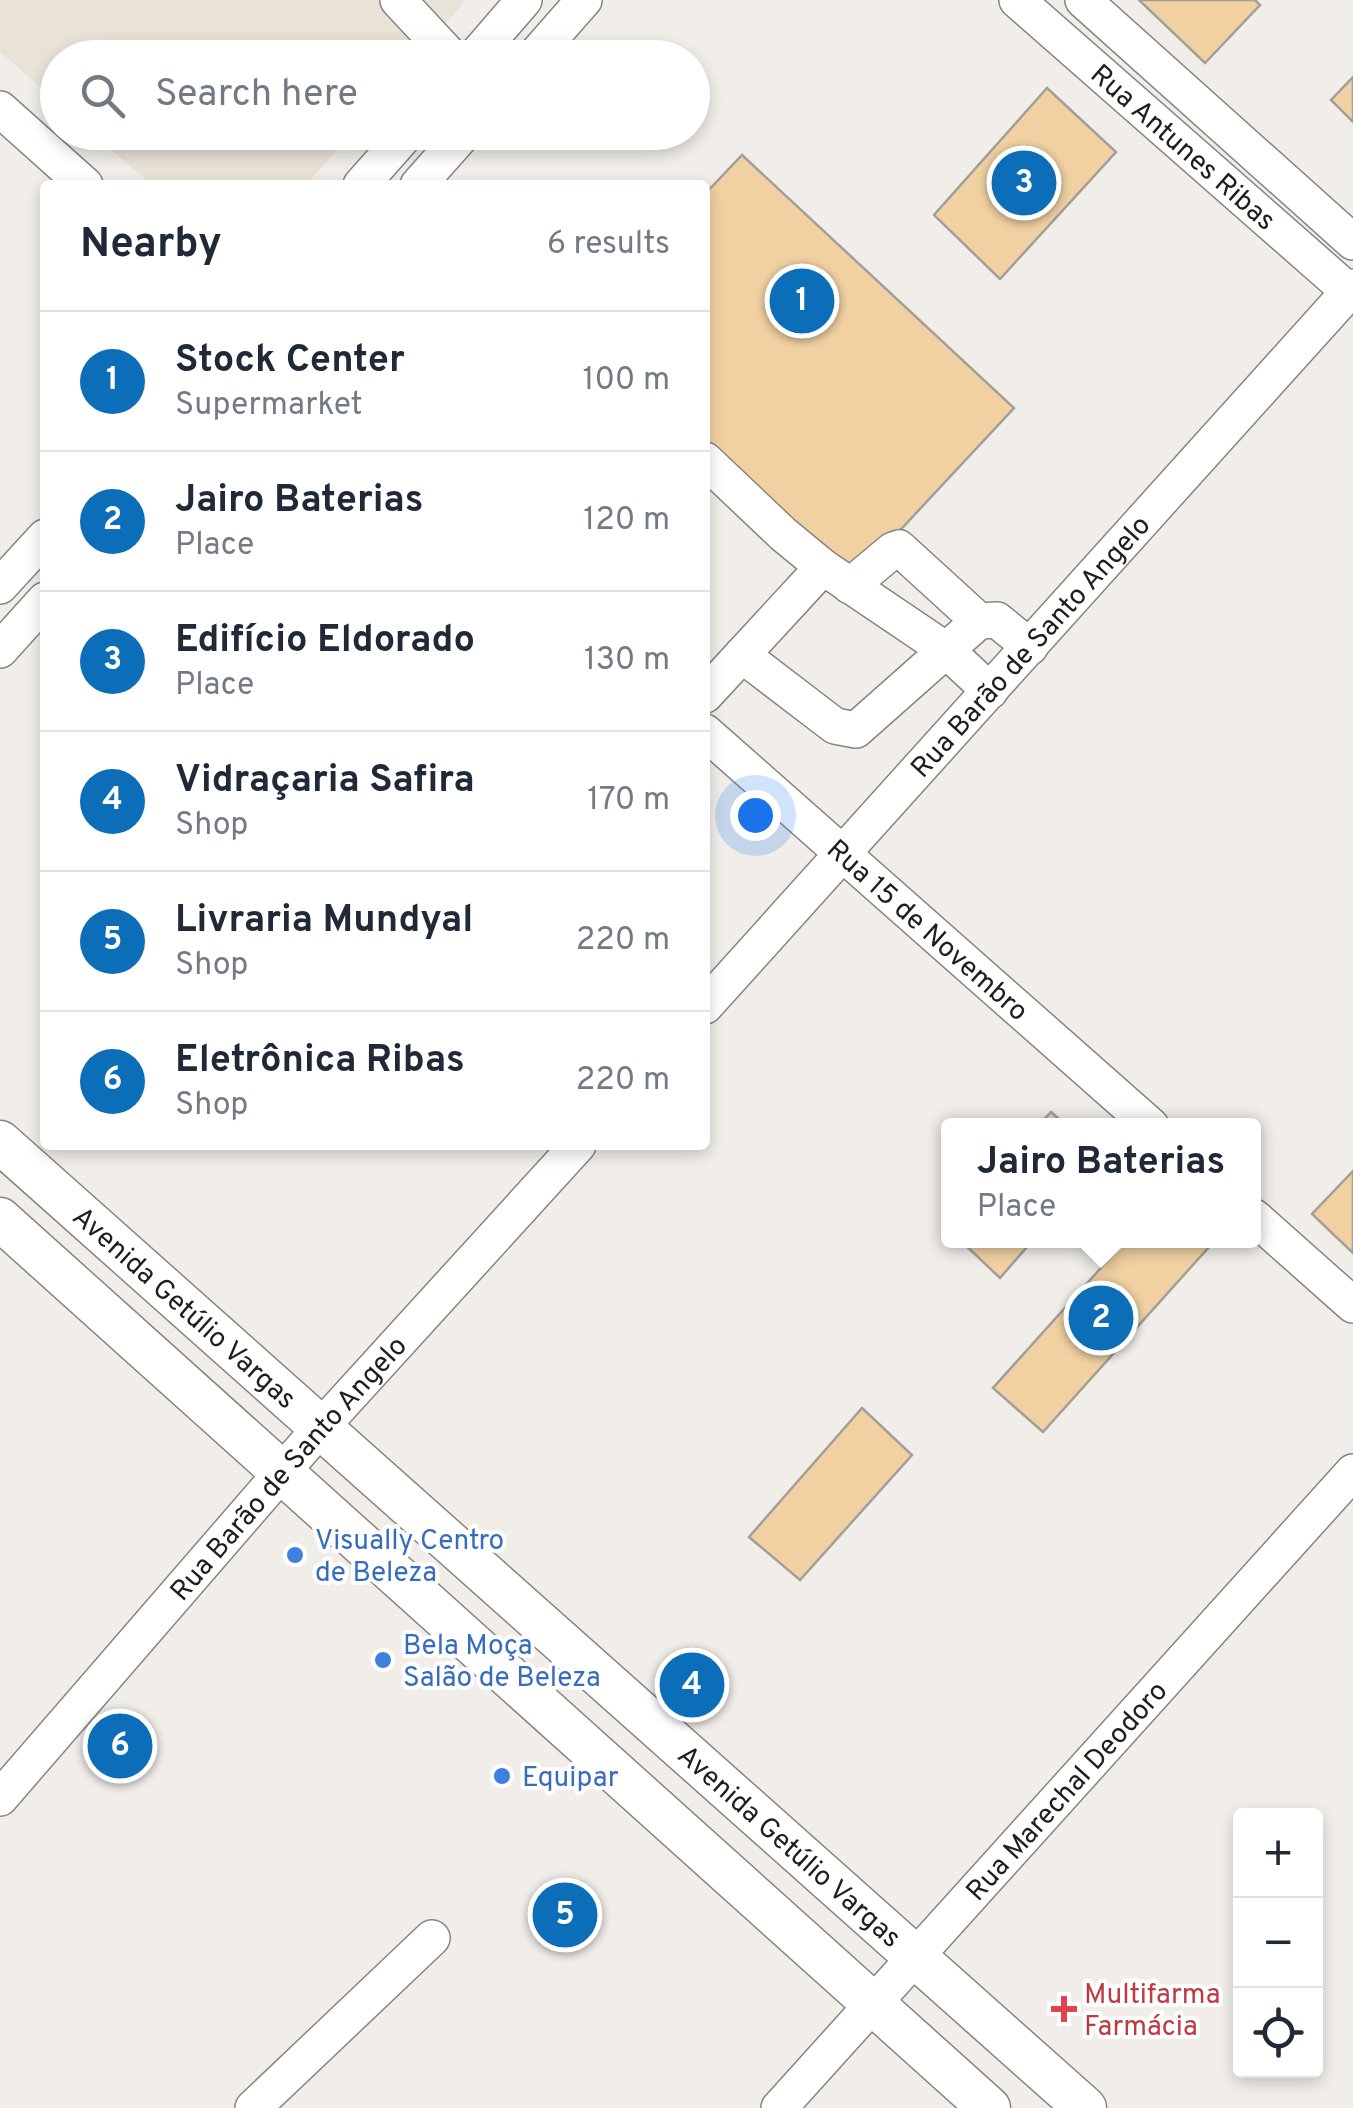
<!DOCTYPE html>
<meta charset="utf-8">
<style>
:root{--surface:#fff;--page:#f6f6f7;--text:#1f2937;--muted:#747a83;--line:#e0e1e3;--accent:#0c6db9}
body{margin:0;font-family:Overpass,sans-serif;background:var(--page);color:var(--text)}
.controls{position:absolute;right:30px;bottom:30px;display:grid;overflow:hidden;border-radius:10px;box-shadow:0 5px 15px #0003}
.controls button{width:90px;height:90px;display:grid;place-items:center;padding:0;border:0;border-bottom:2px solid var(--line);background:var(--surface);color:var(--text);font:50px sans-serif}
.you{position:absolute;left:755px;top:815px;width:35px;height:35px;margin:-25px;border:8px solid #fff;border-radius:50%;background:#1a73e8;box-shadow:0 0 0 15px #1a73e833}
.badge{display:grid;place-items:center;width:65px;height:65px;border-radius:50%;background:var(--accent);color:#fff;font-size:32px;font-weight:700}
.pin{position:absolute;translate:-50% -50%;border:5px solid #fff;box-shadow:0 2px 10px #0006}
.popup{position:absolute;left:941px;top:1118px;width:320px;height:130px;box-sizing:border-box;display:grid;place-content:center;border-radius:10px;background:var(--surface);filter:drop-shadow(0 2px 8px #0005);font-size:32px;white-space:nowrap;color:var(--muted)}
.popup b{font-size:38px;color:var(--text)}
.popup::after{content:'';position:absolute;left:50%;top:100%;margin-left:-20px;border:20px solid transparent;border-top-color:var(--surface)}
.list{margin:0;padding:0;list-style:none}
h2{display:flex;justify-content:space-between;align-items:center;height:130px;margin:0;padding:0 40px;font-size:42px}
h2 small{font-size:32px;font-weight:400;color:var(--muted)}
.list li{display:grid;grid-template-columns:65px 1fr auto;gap:30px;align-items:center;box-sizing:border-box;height:140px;padding:0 40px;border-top:2px solid var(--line)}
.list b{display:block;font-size:38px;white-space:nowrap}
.list p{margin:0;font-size:32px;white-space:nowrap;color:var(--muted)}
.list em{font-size:32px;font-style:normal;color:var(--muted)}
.icon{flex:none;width:55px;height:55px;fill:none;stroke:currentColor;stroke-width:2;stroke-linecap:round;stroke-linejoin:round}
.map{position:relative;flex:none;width:1353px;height:2108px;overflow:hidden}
.search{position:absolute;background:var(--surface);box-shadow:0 5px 15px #0003;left:40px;top:40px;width:670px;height:110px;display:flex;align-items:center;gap:25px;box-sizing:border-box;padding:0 35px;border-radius:55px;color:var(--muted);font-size:38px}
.panel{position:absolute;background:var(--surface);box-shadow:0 5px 15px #0003;left:40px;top:180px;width:670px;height:970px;border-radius:10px}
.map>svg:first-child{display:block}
</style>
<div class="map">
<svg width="1353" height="2108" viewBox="0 0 1353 2108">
<rect width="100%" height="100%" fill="#f1eeea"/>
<g fill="#e9e2d7">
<polygon points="0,0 466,0 417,57 58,58 57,102 0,52"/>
<polygon points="92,133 352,133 306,185 152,185"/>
</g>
<g fill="#f1d1a2" stroke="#a29f9b" stroke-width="2.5">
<polygon points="1139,0 1255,0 1260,5 1205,63"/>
<polygon points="1353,77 1353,122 1331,100"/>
<polygon points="1047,88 1116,152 1000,279 934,215"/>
<polygon points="742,155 1014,408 850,584 705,450 705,194"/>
<polygon points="1051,1112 1067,1126 1038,1126"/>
<polygon points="1353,1171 1353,1253 1312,1214"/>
<polygon points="960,1240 1033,1240 1000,1278"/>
<polygon points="1126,1240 1202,1240 1209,1247 1043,1432 993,1388"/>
<polygon points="862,1408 912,1455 800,1580 749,1537"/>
</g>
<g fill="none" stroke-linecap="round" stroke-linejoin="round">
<defs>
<g id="minor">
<polyline points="398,0 452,58"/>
<path id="s1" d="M 1017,0 L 1353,295"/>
<polyline points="1083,0 1353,242"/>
<polyline points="474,58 524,0"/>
<polyline points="533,58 584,0"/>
<polyline points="0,109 85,185"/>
<polyline points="361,185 408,132"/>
<polyline points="418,185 465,132"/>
<polyline points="705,460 783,534 823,567 705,695"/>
<polyline points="823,567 946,650 990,691"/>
<polyline points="0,586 45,537"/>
<polyline points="850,586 893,550 899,548 979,621"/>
<polyline points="0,650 45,600"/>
<polyline points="742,655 835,726 856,730 979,621 997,620 1030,647"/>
<path id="s2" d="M 705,732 L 1151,1126"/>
<path id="s3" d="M 705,1006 L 1353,287"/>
<polyline points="1254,1217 1353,1305"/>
<path id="s4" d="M 0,1798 L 322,1426 L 578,1145"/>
<polyline points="253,2108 432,1938"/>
<path id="s5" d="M 779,2108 L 1353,1472"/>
</g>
<g id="major">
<path id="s6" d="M 0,1142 L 1085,2108"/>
<polyline points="0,1219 989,2108"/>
</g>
</defs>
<use href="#minor" stroke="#888581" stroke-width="38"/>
<use href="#major" stroke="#888581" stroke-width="45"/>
<use href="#minor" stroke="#fff" stroke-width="35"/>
<use href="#major" stroke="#fff" stroke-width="42"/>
</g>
<g fill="#3f7fe0" stroke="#fff" stroke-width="4">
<circle cx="295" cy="1555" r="10"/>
<circle cx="383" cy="1660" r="10"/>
<circle cx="502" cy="1776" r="10"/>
</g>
<path fill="#e0444e" stroke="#fff" stroke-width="4" d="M1059 1994h10v10h10v10h-10v10h-10v-10h-10v-10h10z"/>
<g text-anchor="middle" stroke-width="8" stroke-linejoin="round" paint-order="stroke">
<g font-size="28" fill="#1f1e1c" stroke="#fff">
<text dy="10" stroke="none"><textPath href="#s1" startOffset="222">Rua Antunes Ribas</textPath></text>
<text dy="10" stroke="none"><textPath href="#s3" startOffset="485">Rua Barão de Santo Angelo</textPath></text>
<text dy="10" stroke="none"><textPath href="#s2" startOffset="298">Rua 15 de Novembro</textPath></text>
<text dy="10" stroke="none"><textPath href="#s6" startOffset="248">Avenida Getúlio Vargas</textPath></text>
<text dy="10" stroke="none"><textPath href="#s4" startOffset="438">Rua Barão de Santo Angelo</textPath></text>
<text dy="10" stroke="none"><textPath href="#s5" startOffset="428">Rua Marechal Deodoro</textPath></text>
<text dy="10" stroke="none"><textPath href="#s6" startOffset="1058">Avenida Getúlio Vargas</textPath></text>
</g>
<g font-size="28" fill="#366cbe" stroke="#fff" text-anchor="start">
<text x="315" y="1549">Visually Centro<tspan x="315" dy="32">de Beleza</tspan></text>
<text x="403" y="1654">Bela Moça<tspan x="403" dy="32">Salão de Beleza</tspan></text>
<text x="522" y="1786">Equipar</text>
</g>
<g font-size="28" fill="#be3a42" stroke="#fff" text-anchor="start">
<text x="1084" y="2003">Multifarma<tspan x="1084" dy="32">Farmácia</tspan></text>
</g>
</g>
</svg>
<div class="controls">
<button>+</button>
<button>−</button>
<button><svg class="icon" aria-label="locate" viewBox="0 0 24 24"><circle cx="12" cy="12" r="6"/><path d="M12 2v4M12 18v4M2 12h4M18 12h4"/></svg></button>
</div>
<div class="you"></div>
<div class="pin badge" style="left:802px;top:301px">1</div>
<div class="pin badge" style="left:1101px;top:1318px">2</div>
<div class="popup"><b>Jairo Baterias</b>Place</div>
<div class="pin badge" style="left:1024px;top:183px">3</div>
<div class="pin badge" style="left:692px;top:1685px">4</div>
<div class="pin badge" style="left:565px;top:1915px">5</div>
<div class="pin badge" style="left:120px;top:1746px">6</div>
<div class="search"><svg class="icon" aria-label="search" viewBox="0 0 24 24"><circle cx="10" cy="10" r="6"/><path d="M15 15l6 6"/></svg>Search here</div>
<section class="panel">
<h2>Nearby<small>6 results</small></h2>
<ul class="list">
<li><span class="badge">1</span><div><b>Stock Center</b><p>Supermarket</p></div><em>100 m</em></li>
<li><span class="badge">2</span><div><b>Jairo Baterias</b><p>Place</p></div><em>120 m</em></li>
<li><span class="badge">3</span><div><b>Edifício Eldorado</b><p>Place</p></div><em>130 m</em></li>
<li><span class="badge">4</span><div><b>Vidraçaria Safira</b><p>Shop</p></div><em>170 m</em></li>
<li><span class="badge">5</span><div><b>Livraria Mundyal</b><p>Shop</p></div><em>220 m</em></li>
<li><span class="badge">6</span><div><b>Eletrônica Ribas</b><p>Shop</p></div><em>220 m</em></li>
</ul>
</section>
</div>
